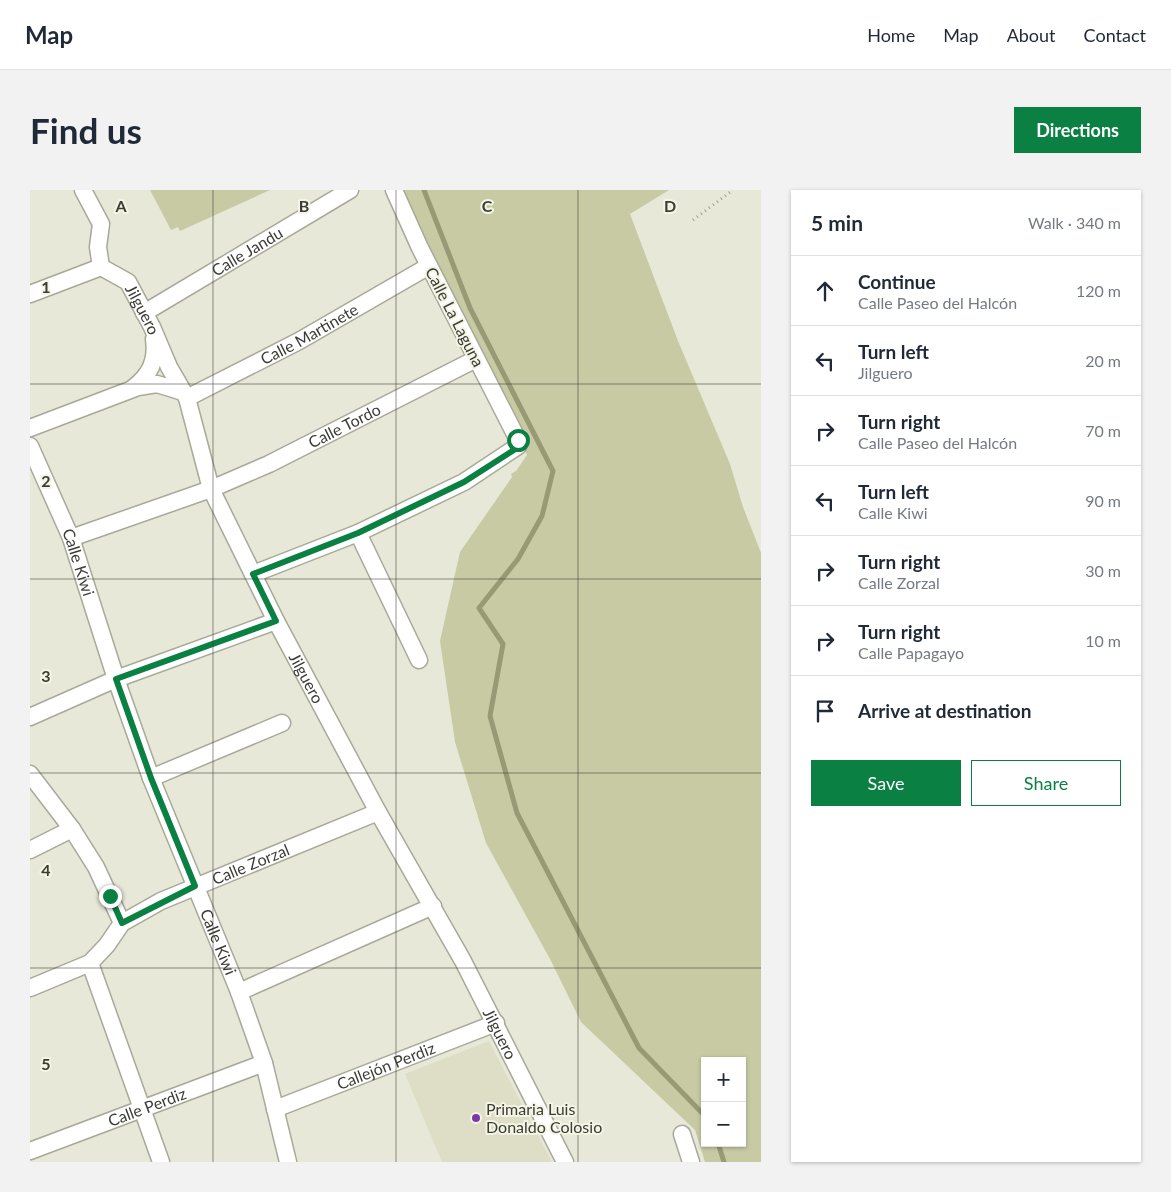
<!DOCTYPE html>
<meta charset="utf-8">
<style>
:root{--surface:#fff;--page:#f2f2f3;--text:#1f2937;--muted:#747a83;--line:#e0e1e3;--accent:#0b8043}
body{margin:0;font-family:Lato,sans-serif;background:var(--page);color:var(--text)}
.controls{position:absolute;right:15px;bottom:15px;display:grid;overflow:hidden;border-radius:0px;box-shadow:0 1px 4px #0004}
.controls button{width:45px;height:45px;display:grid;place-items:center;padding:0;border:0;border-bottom:1px solid var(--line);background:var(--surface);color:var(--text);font:25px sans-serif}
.stop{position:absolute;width:15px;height:15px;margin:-11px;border:4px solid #0b8043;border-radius:50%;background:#fff}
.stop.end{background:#0b8043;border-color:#fff;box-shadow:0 1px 5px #0008}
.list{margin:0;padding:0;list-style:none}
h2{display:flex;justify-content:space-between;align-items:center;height:65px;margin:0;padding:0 20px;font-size:21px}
h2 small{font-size:16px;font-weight:400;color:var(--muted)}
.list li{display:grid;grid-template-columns:32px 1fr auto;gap:15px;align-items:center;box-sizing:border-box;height:70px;padding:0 20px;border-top:1px solid var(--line)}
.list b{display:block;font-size:19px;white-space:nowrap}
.list p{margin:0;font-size:16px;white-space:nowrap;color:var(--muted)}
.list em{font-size:16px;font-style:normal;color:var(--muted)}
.actions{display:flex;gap:10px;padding:15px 20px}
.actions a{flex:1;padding:11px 0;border:1px solid var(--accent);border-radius:0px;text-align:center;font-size:18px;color:var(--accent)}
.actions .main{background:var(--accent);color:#fff}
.icon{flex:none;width:28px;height:28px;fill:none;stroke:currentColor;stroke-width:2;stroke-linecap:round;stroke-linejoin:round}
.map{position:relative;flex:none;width:731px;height:972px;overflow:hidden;border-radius:0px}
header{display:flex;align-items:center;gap:30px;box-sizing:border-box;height:70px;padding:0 25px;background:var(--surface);border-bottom:1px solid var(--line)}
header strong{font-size:24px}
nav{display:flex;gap:28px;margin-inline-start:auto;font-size:18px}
.intro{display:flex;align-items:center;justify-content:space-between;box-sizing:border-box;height:120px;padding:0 30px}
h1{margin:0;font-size:35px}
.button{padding:12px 22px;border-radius:0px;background:var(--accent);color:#fff;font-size:18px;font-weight:700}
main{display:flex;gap:30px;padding:0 30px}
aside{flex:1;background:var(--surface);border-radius:0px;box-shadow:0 1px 4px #0004}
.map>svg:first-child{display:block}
</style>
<header>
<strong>Map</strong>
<nav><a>Home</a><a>Map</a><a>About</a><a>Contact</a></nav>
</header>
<div class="intro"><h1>Find us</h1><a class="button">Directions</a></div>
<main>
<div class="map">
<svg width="731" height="972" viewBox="0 0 731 972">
<rect width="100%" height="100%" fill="#e7e8d7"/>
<polygon fill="#dddec5" points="459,851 522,972 412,972 375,884"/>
<g fill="#c8caa4" fill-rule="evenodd">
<polygon points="120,0 240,0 150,41 148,37 141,40"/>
<path d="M 369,0 L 639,0 L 600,24 L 648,151 L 700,274 L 713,317 L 731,363 L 731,972 L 675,972 L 665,940 L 551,832 L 520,769 L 456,653 L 425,552 L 410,451 L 430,362 L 482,287 L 481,284 L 486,281 L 497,265 ZM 675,871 L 712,871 L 712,953 L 675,953 Z"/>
</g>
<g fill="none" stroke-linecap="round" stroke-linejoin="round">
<g stroke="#989a75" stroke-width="5">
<polyline points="394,0 440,118 523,281 512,326 488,369 449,418 473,454 460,526 487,623 609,858 675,926"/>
<polyline points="688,953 694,972"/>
</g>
<defs>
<g id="street">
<path id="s1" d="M 53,0 L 71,34 L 68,57 L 71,77 L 98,92 L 122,137 L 139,177 L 157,208 L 181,299 L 246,431 L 348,622 L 433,771 L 535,972"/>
<polyline points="0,104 71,77"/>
<path id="s2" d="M 114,123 L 320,0"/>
<path d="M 103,198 C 120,185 127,171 124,149"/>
<path id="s3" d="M 157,208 L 269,151 L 399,76"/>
<polyline points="0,238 108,197 127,194 153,202"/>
<path id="s4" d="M 0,256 L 41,348 L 86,489 L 121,588 L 209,802 L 234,873 L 258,972"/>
<polyline points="328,343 389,470"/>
<path id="s5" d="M 41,348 L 181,299 L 239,274 L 446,169"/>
<polyline points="223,384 328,343 434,292 488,256 487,248 390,58 364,0"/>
<polyline points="0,527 86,489 246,431"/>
<polyline points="0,584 42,639 66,677 92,733"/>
<polyline points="121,588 252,533"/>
<polyline points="0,660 42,639"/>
<polyline points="60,773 131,972"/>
<path id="s6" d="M 0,798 L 60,773 L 77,755 L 92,733 L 131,711 L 348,622"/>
<polyline points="209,802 403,716"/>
<path id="s7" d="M 245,919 L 466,833"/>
<polyline points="652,944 661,972"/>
<path id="s8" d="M 0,961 L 234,873"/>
</g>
</defs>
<use href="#street" stroke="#a8a998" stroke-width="19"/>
<polyline stroke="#9e9f93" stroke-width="3" stroke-dasharray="1 4" stroke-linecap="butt" points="663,30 703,0"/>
<use href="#street" stroke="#fff" stroke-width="16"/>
</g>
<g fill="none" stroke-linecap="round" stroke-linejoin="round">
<polyline stroke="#0b8043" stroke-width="6" points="80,706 92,733 165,696 121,588 86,489 246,431 223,384 328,343 434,292 487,258 488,250"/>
</g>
<path fill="none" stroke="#3b3c35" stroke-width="1" stroke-opacity="0.55" d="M 183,0 L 183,972M 366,0 L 366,972M 548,0 L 548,972M 0,194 L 731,194M 0,389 L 731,389M 0,583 L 731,583M 0,778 L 731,778"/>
<circle fill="#7c37aa" stroke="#f4f5e4" stroke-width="2" cx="446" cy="928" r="5"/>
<g text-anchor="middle" stroke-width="4" stroke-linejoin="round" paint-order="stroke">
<g font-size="16" fill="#3b3c35" stroke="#f4f5e4">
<text dy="6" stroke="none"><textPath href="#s2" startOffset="120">Calle Jandu</textPath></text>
<text dy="6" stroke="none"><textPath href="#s1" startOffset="144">Jilguero</textPath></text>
<text transform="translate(425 127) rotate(63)" y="6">Calle La Laguna</text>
<text dy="6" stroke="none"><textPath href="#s3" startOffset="138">Calle Martinete</textPath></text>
<text dy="6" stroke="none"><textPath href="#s5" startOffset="296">Calle Tordo</textPath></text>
<text dy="6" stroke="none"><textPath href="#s4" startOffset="126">Calle Kiwi</textPath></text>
<text dy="6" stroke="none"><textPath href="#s1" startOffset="549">Jilguero</textPath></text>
<text dy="6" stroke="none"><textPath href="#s6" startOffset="258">Calle Zorzal</textPath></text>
<text dy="6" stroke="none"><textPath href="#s4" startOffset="531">Calle Kiwi</textPath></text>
<text dy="6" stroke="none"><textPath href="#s1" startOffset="954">Jilguero</textPath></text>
<text dy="6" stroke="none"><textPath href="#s7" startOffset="119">Callejón Perdiz</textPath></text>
<text dy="6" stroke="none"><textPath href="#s8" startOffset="125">Calle Perdiz</textPath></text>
</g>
<g font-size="16" fill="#3b3c35" stroke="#f4f5e4" text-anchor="start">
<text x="456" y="925">Primaria Luis<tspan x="456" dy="18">Donaldo Colosio</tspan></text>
</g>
</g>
<g font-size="16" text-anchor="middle" font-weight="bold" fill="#3b3c35" stroke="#f4f5e4" stroke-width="4" stroke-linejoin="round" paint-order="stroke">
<text x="91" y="22">A</text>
<text x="274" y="22">B</text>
<text x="457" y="22">C</text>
<text x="640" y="22">D</text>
<text x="16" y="103">1</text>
<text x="16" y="297">2</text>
<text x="16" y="492">3</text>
<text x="16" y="686">4</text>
<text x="16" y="880">5</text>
</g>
</svg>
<div class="controls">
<button>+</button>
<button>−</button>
</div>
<div class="stop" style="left:488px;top:250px"></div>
<div class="stop end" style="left:80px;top:706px"></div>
</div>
<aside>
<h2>5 min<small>Walk · 340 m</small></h2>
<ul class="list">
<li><svg class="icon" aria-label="ahead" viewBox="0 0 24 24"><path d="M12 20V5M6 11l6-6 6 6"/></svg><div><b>Continue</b><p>Calle Paseo del Halcón</p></div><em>120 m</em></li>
<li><svg class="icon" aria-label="left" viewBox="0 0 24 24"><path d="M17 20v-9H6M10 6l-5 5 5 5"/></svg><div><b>Turn left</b><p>Jilguero</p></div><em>20 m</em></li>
<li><svg class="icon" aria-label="right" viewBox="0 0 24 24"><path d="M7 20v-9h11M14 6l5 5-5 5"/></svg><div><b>Turn right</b><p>Calle Paseo del Halcón</p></div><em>70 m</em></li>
<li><svg class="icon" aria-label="left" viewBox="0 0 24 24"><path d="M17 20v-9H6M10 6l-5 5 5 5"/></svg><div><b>Turn left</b><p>Calle Kiwi</p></div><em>90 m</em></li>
<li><svg class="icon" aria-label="right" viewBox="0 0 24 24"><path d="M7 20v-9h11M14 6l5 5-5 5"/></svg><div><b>Turn right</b><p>Calle Zorzal</p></div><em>30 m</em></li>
<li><svg class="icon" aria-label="right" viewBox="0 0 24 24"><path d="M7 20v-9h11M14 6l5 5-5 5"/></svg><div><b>Turn right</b><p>Calle Papagayo</p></div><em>10 m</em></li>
<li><svg class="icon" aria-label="arrive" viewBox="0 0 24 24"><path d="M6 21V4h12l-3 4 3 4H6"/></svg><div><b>Arrive at destination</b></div></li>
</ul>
<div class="actions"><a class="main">Save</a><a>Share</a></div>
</aside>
</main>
